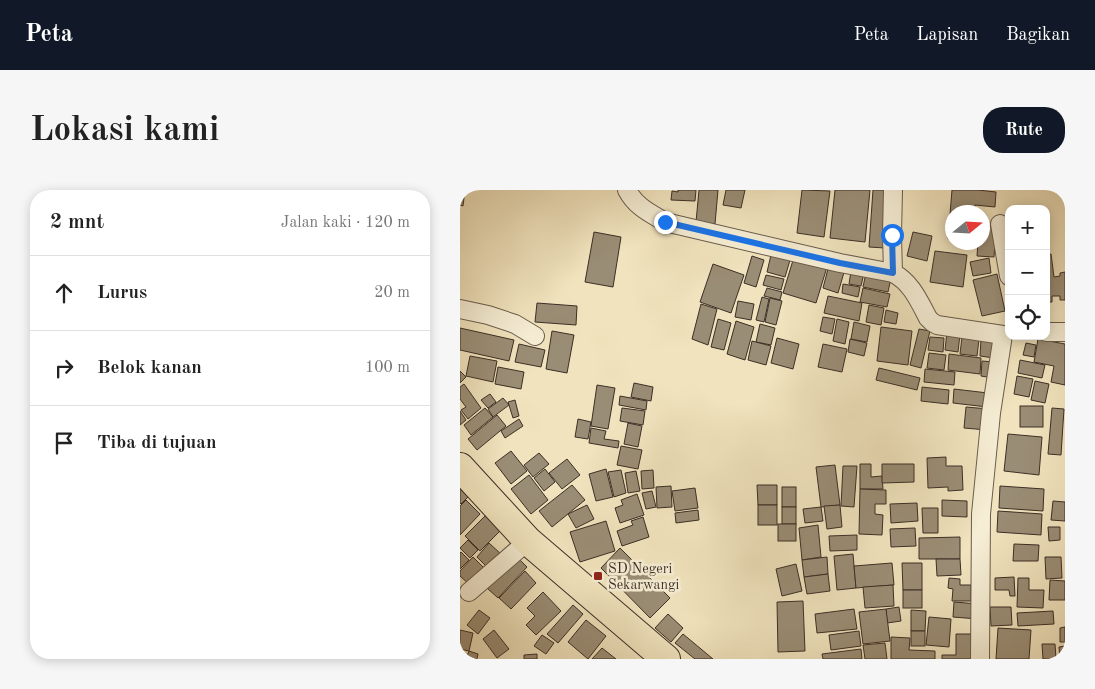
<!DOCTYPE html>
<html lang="id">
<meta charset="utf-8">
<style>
:root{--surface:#fff;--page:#f6f6f6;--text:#222;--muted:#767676;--line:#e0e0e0;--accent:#111827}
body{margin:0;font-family:"Old Standard TT",serif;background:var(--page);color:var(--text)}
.controls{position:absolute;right:15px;top:15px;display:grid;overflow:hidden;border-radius:10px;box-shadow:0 2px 12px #0003}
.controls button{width:45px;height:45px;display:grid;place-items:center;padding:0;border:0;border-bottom:1px solid var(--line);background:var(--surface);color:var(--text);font:25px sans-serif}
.compass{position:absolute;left:485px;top:15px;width:45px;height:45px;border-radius:50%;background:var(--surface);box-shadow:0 2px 12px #0003;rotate:72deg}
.stop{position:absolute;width:15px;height:15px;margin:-11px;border:4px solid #1a73e8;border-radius:50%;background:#fff}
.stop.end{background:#1a73e8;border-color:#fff;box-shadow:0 1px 5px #0008}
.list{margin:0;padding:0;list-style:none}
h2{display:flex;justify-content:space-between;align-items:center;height:65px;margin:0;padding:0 20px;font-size:21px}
h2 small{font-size:16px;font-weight:400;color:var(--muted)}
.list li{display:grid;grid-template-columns:32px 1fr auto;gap:15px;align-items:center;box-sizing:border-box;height:75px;padding:0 20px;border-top:1px solid var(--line)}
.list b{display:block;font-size:19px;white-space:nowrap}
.list em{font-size:16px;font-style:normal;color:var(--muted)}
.icon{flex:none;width:28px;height:28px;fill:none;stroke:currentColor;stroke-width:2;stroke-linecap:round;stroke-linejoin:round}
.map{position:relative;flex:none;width:605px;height:469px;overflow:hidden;border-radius:20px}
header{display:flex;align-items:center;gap:30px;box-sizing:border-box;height:70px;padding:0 25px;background:var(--accent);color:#fff}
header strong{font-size:24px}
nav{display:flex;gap:28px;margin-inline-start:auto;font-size:18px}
.intro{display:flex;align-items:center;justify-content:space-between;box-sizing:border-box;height:120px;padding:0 30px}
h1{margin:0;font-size:35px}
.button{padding:12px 22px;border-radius:20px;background:var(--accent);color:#fff;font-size:18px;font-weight:700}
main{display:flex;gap:30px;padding:0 30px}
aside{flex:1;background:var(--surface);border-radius:20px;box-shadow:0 2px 12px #0003}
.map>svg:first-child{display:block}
</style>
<header>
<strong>Peta</strong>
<nav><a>Peta</a><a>Lapisan</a><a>Bagikan</a></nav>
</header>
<div class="intro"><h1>Lokasi kami</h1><a class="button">Rute</a></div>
<main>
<aside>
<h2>2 mnt<small>Jalan kaki · 120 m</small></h2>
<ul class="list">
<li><svg class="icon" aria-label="ahead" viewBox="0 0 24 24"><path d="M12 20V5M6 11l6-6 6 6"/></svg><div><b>Lurus</b></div><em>20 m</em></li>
<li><svg class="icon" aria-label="right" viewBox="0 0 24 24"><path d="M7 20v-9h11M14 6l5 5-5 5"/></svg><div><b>Belok kanan</b></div><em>100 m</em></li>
<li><svg class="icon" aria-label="arrive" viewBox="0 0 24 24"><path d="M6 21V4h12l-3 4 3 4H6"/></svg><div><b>Tiba di tujuan</b></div></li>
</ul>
</aside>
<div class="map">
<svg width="605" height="469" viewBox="0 0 605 469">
<rect width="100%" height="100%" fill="#f0e3bd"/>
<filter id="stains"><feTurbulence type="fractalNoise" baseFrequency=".004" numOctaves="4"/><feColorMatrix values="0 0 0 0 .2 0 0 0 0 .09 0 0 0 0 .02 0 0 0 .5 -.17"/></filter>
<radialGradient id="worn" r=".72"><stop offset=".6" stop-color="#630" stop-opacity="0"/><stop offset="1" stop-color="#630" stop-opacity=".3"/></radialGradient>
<g fill="#9a8d75" stroke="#3c2f26">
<polygon points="0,0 5,0 3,16 0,15"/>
<polygon points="218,0 236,0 235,11 211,10 212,1 218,2"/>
<polygon points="239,0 258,0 255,34 236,32"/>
<polygon points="266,0 285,0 281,18 263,15"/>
<polygon points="342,0 370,1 364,47 337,43"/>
<polygon points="375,0 410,0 405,52 370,48"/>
<polygon points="413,0 430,0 425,58 409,57"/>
<polygon points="492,0 518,0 536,2 535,17 515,15 514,22 492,22 492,49 488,49"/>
<polygon points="522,35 536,36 534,67 517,66 518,52 522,52"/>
<polygon points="134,42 161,47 153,97 125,92"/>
<polygon points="453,42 472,46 467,71 447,66"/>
<polygon points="475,61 507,65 503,97 470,92"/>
<polygon points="591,64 594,87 600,86 600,83 605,82 605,110 600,110 600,106 592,106 592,112 586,112 586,65"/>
<polygon points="311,65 330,70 325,87 307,82"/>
<polygon points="292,66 304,70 296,97 284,93"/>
<polygon points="334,67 367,77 356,113 323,103"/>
<polygon points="529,68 531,83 513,86 510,72"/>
<polygon points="253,74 284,85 271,123 240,112"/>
<polygon points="369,75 385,79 378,103 363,98"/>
<polygon points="391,81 404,83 401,96 389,94"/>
<polygon points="406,83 431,88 428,102 403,97"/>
<polygon points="537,84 545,121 522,126 513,90"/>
<polygon points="306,85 324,89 321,100 303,95"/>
<polygon points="383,94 400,97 398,107 382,103"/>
<polygon points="307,98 322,102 320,110 304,106"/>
<polygon points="403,98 430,104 427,117 400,112"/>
<polygon points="368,106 402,113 399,131 364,123"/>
<polygon points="302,107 309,109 304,132 296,130"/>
<polygon points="310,108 322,111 316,135 305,132"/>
<polygon points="278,111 294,114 291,130 275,127"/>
<polygon points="77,113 117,116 116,135 75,132"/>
<polygon points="241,114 257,119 248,155 232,149"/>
<polygon points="409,115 424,118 421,135 406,132"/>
<polygon points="426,120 438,123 436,134 424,132"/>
<polygon points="363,127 375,129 372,144 360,141"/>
<polygon points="258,129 271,133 264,160 251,157"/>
<polygon points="377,129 389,132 385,154 373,151"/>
<polygon points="276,131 294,137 285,170 267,164"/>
<polygon points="394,132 410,136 407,152 391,149"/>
<polygon points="300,134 315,138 311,155 296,152"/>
<polygon points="421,137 452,141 448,175 417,171"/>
<polygon points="0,138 54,150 49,171 0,160"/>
<polygon points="459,139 470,141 461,178 450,175"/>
<polygon points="92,141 114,145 107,183 86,179"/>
<polygon points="487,142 500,144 498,162 485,160"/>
<polygon points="470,147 484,148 483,162 468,160"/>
<polygon points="502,147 519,149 517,166 500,164"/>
<polygon points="317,148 339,154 333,179 311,173"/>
<polygon points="390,149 407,153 404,166 388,162"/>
<polygon points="521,149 535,150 534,168 520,166"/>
<polygon points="578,149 605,154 605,195 591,192 594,176 574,172"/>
<polygon points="292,151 311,156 306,175 288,170"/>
<polygon points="566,153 576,155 574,167 563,165"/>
<polygon points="59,154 85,160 81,177 55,172"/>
<polygon points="363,154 387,159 382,182 358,177"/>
<polygon points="469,163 486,165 484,180 467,178"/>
<polygon points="489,164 521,168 520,184 488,180"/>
<polygon points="10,166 37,171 33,192 6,186"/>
<polygon points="560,170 585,175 582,188 558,183"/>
<polygon points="522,171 534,172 533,188 521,186"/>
<polygon points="38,177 64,182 61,199 35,194"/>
<polygon points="419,178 460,188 457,200 416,190"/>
<polygon points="465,179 495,182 494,195 464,192"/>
<polygon points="0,181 6,187 0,193"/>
<polygon points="557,186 573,189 569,207 554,204"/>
<polygon points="575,191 589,194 585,213 571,210"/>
<polygon points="174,193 193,197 191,211 171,207"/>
<polygon points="4,194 21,218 8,229 1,220 6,217 0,209 0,197"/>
<polygon points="137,195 155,198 148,239 131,236"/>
<polygon points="462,197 489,200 488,214 461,211"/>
<polygon points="494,199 528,203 527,217 493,213"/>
<polygon points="30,204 36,212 28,218 21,210"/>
<polygon points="160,206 187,211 186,220 159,215"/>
<polygon points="43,208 49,215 33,227 28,219"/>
<polygon points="55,210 59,226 53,228 48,212"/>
<rect x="560" y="216" width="23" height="21"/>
<polygon points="506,217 529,219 527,240 504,238"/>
<polygon points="25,218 33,227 11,245 4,235"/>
<polygon points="162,218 185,221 183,235 160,231"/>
<polygon points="592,218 604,219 601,265 588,264"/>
<polygon points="0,221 6,230 0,235"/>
<polygon points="37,225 46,236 17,260 8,249"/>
<polygon points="59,229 63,236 45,248 41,241"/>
<polygon points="118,229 131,232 128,249 115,247"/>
<polygon points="168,233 182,236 178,257 164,254"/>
<polygon points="131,238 146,241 144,249 159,251 158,258 129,253"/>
<polygon points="548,244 582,247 579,285 544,281"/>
<polygon points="161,256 182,260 178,279 157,275"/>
<polygon points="51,261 67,281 51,294 35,273"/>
<polygon points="79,263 89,274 73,287 64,275"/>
<polygon points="486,267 486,276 502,276 503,300 488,301 488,297 468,298 467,268"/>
<polygon points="107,269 120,285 102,299 89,283"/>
<polygon points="400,274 411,274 411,287 422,286 423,299 400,299"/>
<polygon points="422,274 454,274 454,292 422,293"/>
<polygon points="375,275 380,315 361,317 356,277"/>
<polygon points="383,276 397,276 394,317 381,316"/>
<polygon points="85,279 95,292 84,301 74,288"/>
<polygon points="146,279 153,307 136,311 129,284"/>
<polygon points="161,280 166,303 154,307 148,282"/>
<polygon points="193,280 194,298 182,299 181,281"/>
<polygon points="176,281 180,301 168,303 165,283"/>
<polygon points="69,285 88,310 71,324 51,299"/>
<polygon points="112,295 125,310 92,337 79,321"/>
<polygon points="297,295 317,295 317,315 298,315"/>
<polygon points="211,296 212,317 197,318 196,297"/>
<polygon points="540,296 584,299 583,321 539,318"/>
<rect x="322" y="297" width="14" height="20"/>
<polygon points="235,298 238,318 215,321 212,301"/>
<polygon points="0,299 8,307 1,314 0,313"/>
<polygon points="400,299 426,300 426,314 415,314 415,324 423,325 422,345 399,344"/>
<polygon points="192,301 196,317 186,319 182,303"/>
<polygon points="177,304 184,325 160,333 155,318 163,315 161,310"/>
<polygon points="6,310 20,324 0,345 0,316"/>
<polygon points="482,310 507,311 507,327 482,326"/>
<polygon points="593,311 605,312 605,331 591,330"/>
<polygon points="457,313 458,331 431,333 430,314"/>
<polygon points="127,315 134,329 116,338 108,324"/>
<rect x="298" y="315" width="19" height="20"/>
<polygon points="380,315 382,337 367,339 364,316"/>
<rect x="322" y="317" width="14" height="17"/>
<polygon points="361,317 363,331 345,333 343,319"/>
<polygon points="462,318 478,318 478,343 463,343"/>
<polygon points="238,320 239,330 216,333 215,323"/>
<polygon points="538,321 582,324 581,345 537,342"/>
<polygon points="25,326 40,341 20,361 5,346"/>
<polygon points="183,327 189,347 162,356 157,341 173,335 171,331"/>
<polygon points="146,331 155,361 120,372 110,342"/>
<rect x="318" y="334" width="18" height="17"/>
<polygon points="358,335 361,367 342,370 339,338"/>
<polygon points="588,337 600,337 600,350 589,351"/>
<polygon points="455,338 456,356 431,357 430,339"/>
<polygon points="397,345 397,360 370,361 369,346"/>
<polygon points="500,347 500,369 459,369 459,348"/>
<polygon points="8,350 18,360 10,368 0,358"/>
<polygon points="29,353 42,365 29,379 17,367"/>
<polygon points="554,354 579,355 578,371 553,371"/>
<polygon points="160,358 210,408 190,428 141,378"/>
<polygon points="1,362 9,370 0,379 0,363"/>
<polygon points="393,364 396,398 377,400 374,366"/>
<polygon points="13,367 25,379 10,395 0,386 0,381"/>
<polygon points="57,367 67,377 38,408 27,398"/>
<polygon points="367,367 368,384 344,387 342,370"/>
<polygon points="585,367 601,367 602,388 586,389"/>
<polygon points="476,369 500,369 501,385 477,386"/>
<polygon points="432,373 434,395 396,398 394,376"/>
<polygon points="442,373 462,373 462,400 443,400"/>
<polygon points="336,374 342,401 322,406 316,379"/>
<polygon points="65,381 76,393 51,419 39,408"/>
<polygon points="368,384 370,401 347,404 344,387"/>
<polygon points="554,387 555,406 550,406 549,400 535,400 535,388"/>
<polygon points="489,388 500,389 500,395 511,395 511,411 492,411 493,399 488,398"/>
<polygon points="558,388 569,388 569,400 584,400 583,418 557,417"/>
<polygon points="590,390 605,391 605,410 589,410"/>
<polygon points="433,395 434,416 405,418 403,397"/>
<rect x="443" y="400" width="19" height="18"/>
<polygon points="83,402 101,421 76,445 66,435 75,426 67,418"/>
<polygon points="343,411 345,461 318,462 317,412"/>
<polygon points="494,412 519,414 518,429 493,427"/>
<polygon points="113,415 123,424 98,453 87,444"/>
<polygon points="439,417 441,431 427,433 426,419"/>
<polygon points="530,417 551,417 552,435 531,436"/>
<polygon points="394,419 397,439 357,443 355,424"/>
<polygon points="426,419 430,451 403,454 399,422"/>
<polygon points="19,420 30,428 18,444 7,435"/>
<polygon points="451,420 466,421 465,441 451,441"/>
<polygon points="593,421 594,434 558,436 557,423"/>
<polygon points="208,424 223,438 211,452 195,438"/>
<polygon points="469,427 491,429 489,457 466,455"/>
<polygon points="126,430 146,446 128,469 108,452"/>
<polygon points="605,437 605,452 600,452 600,438"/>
<polygon points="538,438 571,440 569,469 536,469"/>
<polygon points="0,440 13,443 9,461 0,459"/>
<polygon points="34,440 49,459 37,468 23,449"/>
<polygon points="399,441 401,456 371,460 369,445"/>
<rect x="451" y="441" width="14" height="15"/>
<polygon points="223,444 253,469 235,469 215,453"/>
<polygon points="496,444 515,444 515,469 482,469 482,465 496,465"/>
<polygon points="82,445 94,453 86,464 74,456"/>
<polygon points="431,447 450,448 449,460 475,461 475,469 431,469"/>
<polygon points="425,453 427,469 405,469 403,455"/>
<polygon points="582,454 595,454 596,469 583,469"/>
<polygon points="605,456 605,469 600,469 599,457"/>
<polygon points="142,458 156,469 132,469"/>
<polygon points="401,459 402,469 363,469 362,464"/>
<polygon points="9,461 18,464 17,469 6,469"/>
<polygon points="77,464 77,469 64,469 64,465"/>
</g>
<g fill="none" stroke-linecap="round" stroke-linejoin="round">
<defs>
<g id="street">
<path d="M 167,0 C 176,17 190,23 205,32 L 380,73 L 433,83 C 451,92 459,111 468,128 L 472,132 L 477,135 L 543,145 L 531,223 L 521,324 L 520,469"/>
<polyline points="433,0 432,45 433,83"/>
<polyline points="540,34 549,86"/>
<polyline points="0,119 28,125 55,134 75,146"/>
<polyline points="586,142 605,142"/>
<polyline points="9,402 68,351"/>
</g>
<polyline id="primary" points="0,277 68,351 206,469"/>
</defs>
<use href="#street" stroke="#695c4c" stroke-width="20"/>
<use href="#primary" stroke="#3c2f26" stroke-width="30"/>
<use href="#street" stroke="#f5edd4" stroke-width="18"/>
<use href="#primary" stroke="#f0e3bd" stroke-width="28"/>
</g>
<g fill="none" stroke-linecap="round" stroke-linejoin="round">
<polyline stroke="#1a73e8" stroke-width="6" points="205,32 380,73 433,83 432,45"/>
</g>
<rect fill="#8f2418" stroke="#f5edd4" stroke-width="2" x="133" y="381" width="10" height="10" rx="2.5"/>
<g text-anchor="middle" stroke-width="5" stroke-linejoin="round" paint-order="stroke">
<g font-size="14" fill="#3c2f26" stroke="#f5edd4" text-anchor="start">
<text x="148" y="383">SD Negeri<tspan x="148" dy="16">Sekarwangi</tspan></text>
</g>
</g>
<rect width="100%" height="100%" filter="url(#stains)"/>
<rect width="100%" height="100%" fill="url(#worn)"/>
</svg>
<div class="controls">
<button>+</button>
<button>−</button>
<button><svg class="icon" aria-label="locate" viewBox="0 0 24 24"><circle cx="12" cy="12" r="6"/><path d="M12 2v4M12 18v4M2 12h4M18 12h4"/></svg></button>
</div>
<svg class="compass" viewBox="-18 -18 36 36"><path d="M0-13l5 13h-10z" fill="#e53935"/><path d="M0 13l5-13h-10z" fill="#767676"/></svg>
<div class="stop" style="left:432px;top:45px"></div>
<div class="stop end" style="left:205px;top:32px"></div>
</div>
</main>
